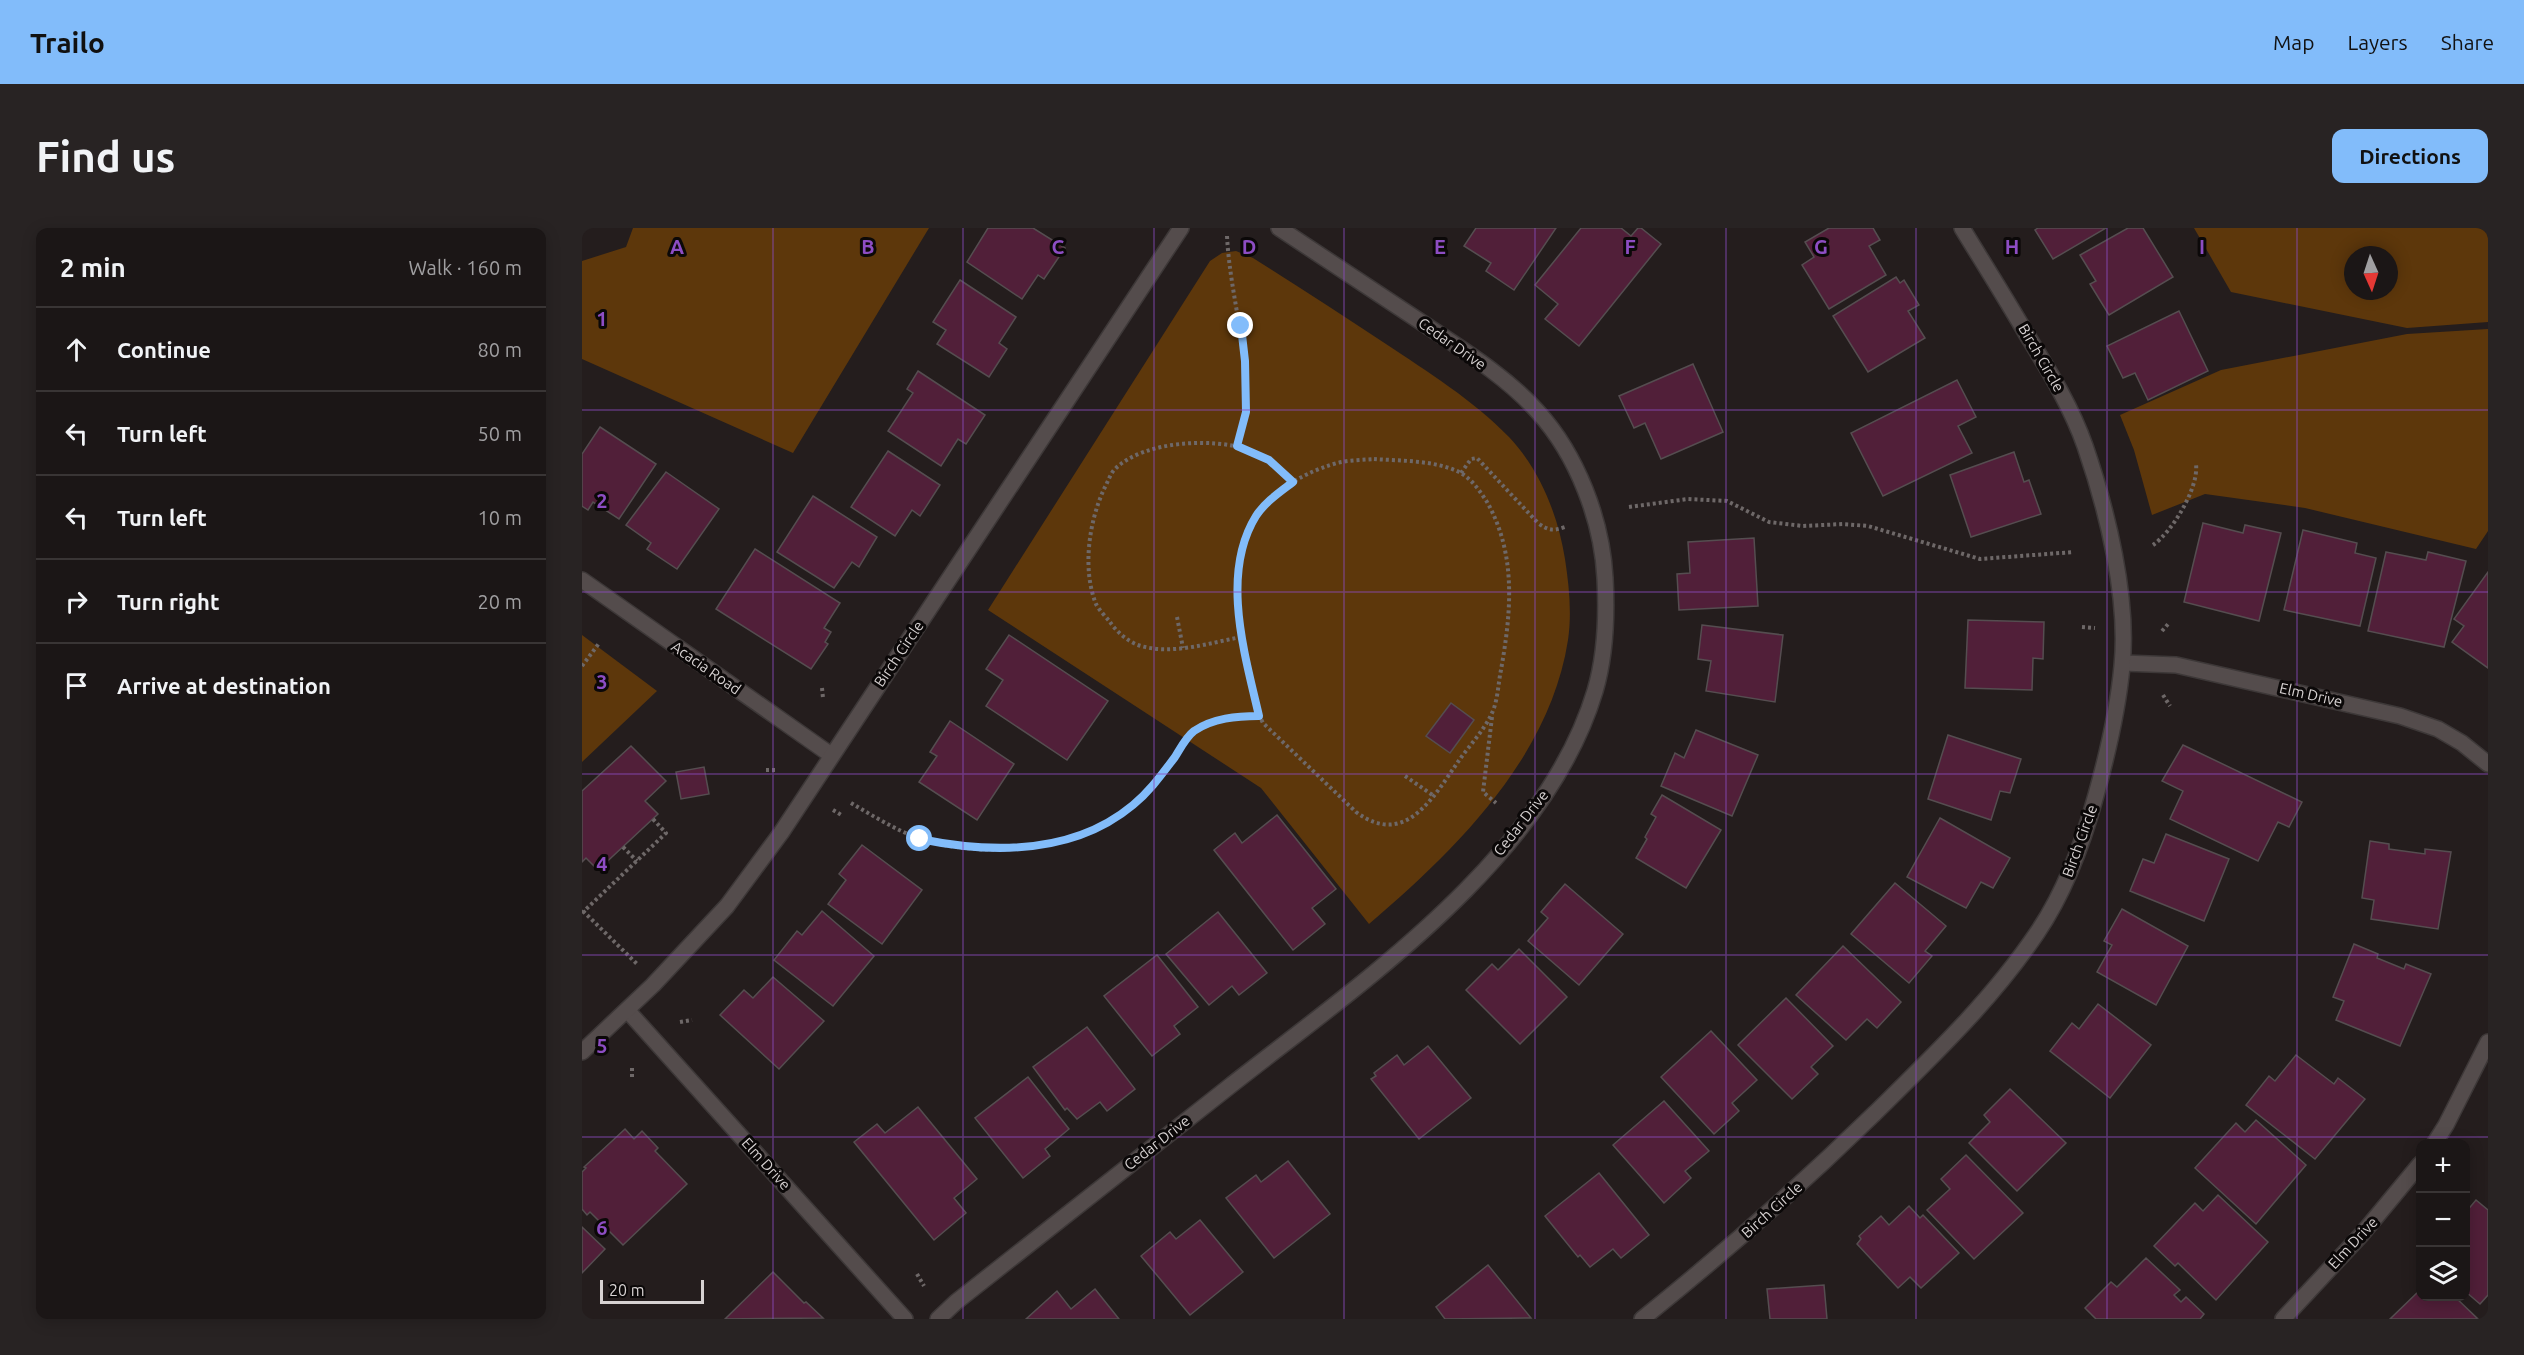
<!DOCTYPE html>
<meta charset="utf-8">
<style>
:root{--surface:#1b1616;--page:#282323;--text:#f1f3f6;--muted:#a09fa1;--line:#393535;--accent:#82bcfa}
body{margin:0;font-family:Ubuntu,sans-serif;background:var(--page);color:var(--text)}
.controls{position:absolute;right:18px;bottom:18px;display:grid;overflow:hidden;border-radius:12px;box-shadow:0 3px 15px #0003}
.controls button{width:54px;height:54px;display:grid;place-items:center;padding:0;border:0;border-bottom:2px solid var(--line);background:var(--surface);color:var(--text);font:30px sans-serif}
.compass{position:absolute;left:1762px;top:18px;width:54px;height:54px;border-radius:50%;background:var(--surface);box-shadow:0 3px 15px #0003;rotate:177deg}
.scale{position:absolute;left:18px;bottom:15px;width:104px;box-sizing:border-box;padding-left:6px;border:3px solid #d7d2d2;border-top:0;font-size:16px;line-height:21px;white-space:nowrap;color:#d7d2d2;-webkit-text-stroke:4px #0b0808;paint-order:stroke}
.stop{position:absolute;width:18px;height:18px;margin:-14px;border:4px solid #82bcfa;border-radius:50%;background:#fff}
.stop.end{background:#82bcfa;border-color:#fff;box-shadow:0 2px 6px #0008}
.list{margin:0;padding:0;list-style:none}
h2{display:flex;justify-content:space-between;align-items:center;height:78px;margin:0;padding:0 24px;font-size:26px}
h2 small{font-size:20px;font-weight:400;color:var(--muted)}
.list li{display:grid;grid-template-columns:39px 1fr auto;gap:18px;align-items:center;box-sizing:border-box;height:84px;padding:0 24px;border-top:2px solid var(--line)}
.list b{display:block;font-size:22px;white-space:nowrap}
.list em{font-size:20px;font-style:normal;color:var(--muted)}
.icon{flex:none;width:33px;height:33px;fill:none;stroke:currentColor;stroke-width:2;stroke-linecap:round;stroke-linejoin:round}
.map{position:relative;flex:none;width:1906px;height:1091px;overflow:hidden;border-radius:12px}
header{display:flex;align-items:center;gap:36px;box-sizing:border-box;height:84px;padding:0 30px;background:var(--accent);color:#111}
header strong{font-size:28px}
nav{display:flex;gap:33px;margin-inline-start:auto;font-size:21px}
.intro{display:flex;align-items:center;justify-content:space-between;box-sizing:border-box;height:144px;padding:0 36px}
h1{margin:0;font-size:42px}
.button{padding:15px 27px;border-radius:12px;background:var(--accent);color:#111;font-size:21px;font-weight:700}
main{display:flex;gap:36px;padding:0 36px}
aside{flex:1;background:var(--surface);border-radius:12px;box-shadow:0 3px 15px #0003}
.map>svg:first-child{display:block}
</style>
<header>
<strong>Trailo</strong>
<nav><a>Map</a><a>Layers</a><a>Share</a></nav>
</header>
<div class="intro"><h1>Find us</h1><a class="button">Directions</a></div>
<main>
<aside>
<h2>2 min<small>Walk · 160 m</small></h2>
<ul class="list">
<li><svg class="icon" aria-label="ahead" viewBox="0 0 24 24"><path d="M12 20V5M6 11l6-6 6 6"/></svg><div><b>Continue</b></div><em>80 m</em></li>
<li><svg class="icon" aria-label="left" viewBox="0 0 24 24"><path d="M17 20v-9H6M10 6l-5 5 5 5"/></svg><div><b>Turn left</b></div><em>50 m</em></li>
<li><svg class="icon" aria-label="left" viewBox="0 0 24 24"><path d="M17 20v-9H6M10 6l-5 5 5 5"/></svg><div><b>Turn left</b></div><em>10 m</em></li>
<li><svg class="icon" aria-label="right" viewBox="0 0 24 24"><path d="M7 20v-9h11M14 6l5 5-5 5"/></svg><div><b>Turn right</b></div><em>20 m</em></li>
<li><svg class="icon" aria-label="arrive" viewBox="0 0 24 24"><path d="M6 21V4h12l-3 4 3 4H6"/></svg><div><b>Arrive at destination</b></div></li>
</ul>
</aside>
<div class="map">
<svg width="1906" height="1091" viewBox="0 0 1906 1091">
<rect width="100%" height="100%" fill="#241d1d"/>
<g fill="#5d370b" fill-rule="evenodd">
<polygon points="51,0 347,0 211,225 0,131 0,33 44,19"/>
<path d="M 1612,0 L 1906,0 L 1906,94 L 1825,100 L 1649,64 ZM 1771,27 L 1807,27 L 1807,63 L 1771,63 Z"/>
<path d="M 654,23 L 671,30 C 715,58 760,87 804,116 C 846,144 891,172 927,209 C 958,242 976,287 983,331 C 987,357 990,385 986,412 C 968,529 874,622 787,696 L 679,560 L 406,382 L 628,33 L 640,25 Z"/>
<polygon points="1906,101 1906,303 1894,321 1723,280 1623,266 1570,287 1552,222 1538,187 1639,142 1825,106"/>
<polygon points="0,407 75,463 0,534"/>
</g>
<g fill="#511f39" stroke="#554d50" stroke-width="1.5">
<polygon points="406,0 451,0 483,20 462,51 456,47 440,71 385,34"/>
<polygon points="894,0 974,0 932,62 904,43 909,35 882,18"/>
<polygon points="999,0 1039,0 1049,8 1056,0 1059,0 1079,16 997,118 963,91 976,76 953,57"/>
<polygon points="1247,0 1291,0 1298,12 1287,18 1304,47 1247,81 1220,37 1232,29 1223,14"/>
<polygon points="1456,0 1524,0 1471,31 1453,2"/>
<polygon points="1546,0 1561,0 1591,49 1527,87 1508,56 1514,53 1498,27"/>
<polygon points="1314,49 1318,55 1322,52 1337,77 1326,83 1343,110 1286,144 1251,88"/>
<polygon points="378,52 434,89 417,115 425,121 407,149 355,116 364,102 351,94"/>
<polygon points="1597,83 1626,143 1566,172 1553,145 1541,150 1525,118"/>
<polygon points="1111,136 1141,204 1079,231 1063,195 1052,200 1037,168"/>
<polygon points="336,143 403,187 384,216 376,211 359,238 306,203 331,165 325,161"/>
<polygon points="1375,152 1394,189 1376,198 1390,225 1301,268 1269,205"/>
<polygon points="18,199 74,236 37,291 11,274 6,282 0,278 0,226"/>
<polygon points="306,223 358,257 338,288 330,282 313,308 269,279"/>
<polygon points="1432,224 1442,254 1447,252 1459,286 1389,309 1368,247"/>
<polygon points="84,244 137,281 95,341 65,321 69,315 44,297"/>
<polygon points="231,268 295,309 277,339 270,334 252,360 195,324"/>
<polygon points="1621,295 1661,305 1663,297 1699,305 1677,393 1602,374"/>
<polygon points="1721,302 1775,315 1773,325 1794,330 1778,398 1702,382"/>
<polygon points="1172,310 1176,378 1097,382 1095,346 1108,345 1106,314"/>
<polygon points="173,321 258,375 242,400 249,404 243,414 246,416 229,441 134,381"/>
<polygon points="1804,324 1844,332 1846,324 1884,333 1862,419 1786,403"/>
<polygon points="1906,344 1906,440 1870,414 1882,398 1872,391"/>
<polygon points="1386,392 1462,394 1461,431 1451,430 1450,462 1383,460"/>
<polygon points="1120,397 1201,407 1193,474 1124,463 1129,433 1116,431"/>
<polygon points="427,407 526,473 485,532 404,478 421,452 404,441"/>
<polygon points="869,475 892,492 868,525 844,508"/>
<polygon points="368,493 432,536 395,592 337,554 355,528 348,524"/>
<polygon points="1114,502 1176,527 1150,588 1079,558 1093,525 1102,530"/>
<polygon points="1366,507 1439,531 1428,565 1418,563 1409,592 1346,571"/>
<polygon points="1601,517 1720,574 1707,599 1696,594 1676,633 1588,591 1601,563 1580,553"/>
<polygon points="49,518 84,553 63,573 76,586 16,642 4,630 0,634 0,563"/>
<polygon points="122,539 127,566 99,571 94,544"/>
<polygon points="1080,567 1139,602 1104,660 1054,630 1065,611 1063,609 1074,589 1069,586"/>
<polygon points="695,587 754,661 730,680 743,696 711,722 632,622 653,605 660,615"/>
<polygon points="1358,590 1428,630 1411,660 1399,654 1384,680 1325,649"/>
<polygon points="1584,606 1647,631 1622,693 1548,663 1561,631 1572,635"/>
<polygon points="1788,613 1807,616 1807,621 1843,626 1843,621 1869,624 1856,701 1789,691 1792,672 1780,670"/>
<polygon points="280,617 340,662 300,716 246,676 264,652 257,646"/>
<polygon points="1313,655 1364,698 1343,723 1350,728 1327,755 1269,706"/>
<polygon points="983,656 1041,706 997,757 946,713 966,690 959,684"/>
<polygon points="1540,681 1606,718 1574,777 1515,744 1530,717 1522,713"/>
<polygon points="240,683 292,728 251,778 192,732 215,703 220,707"/>
<polygon points="636,684 685,745 657,767 650,758 627,777 584,726"/>
<polygon points="1772,716 1796,726 1795,730 1822,741 1824,736 1849,746 1818,818 1754,792 1762,773 1751,769"/>
<polygon points="1261,718 1319,774 1295,800 1285,791 1264,812 1214,767"/>
<polygon points="937,721 985,769 938,816 884,762 910,736 916,742"/>
<polygon points="575,727 616,779 592,798 598,806 570,828 522,768"/>
<polygon points="191,749 242,793 197,841 138,787 162,762 171,770"/>
<polygon points="1204,770 1251,818 1229,839 1236,846 1210,871 1156,817"/>
<polygon points="1516,776 1569,817 1528,870 1468,823 1490,795 1497,801"/>
<polygon points="505,799 553,861 525,883 518,874 495,891 485,880 483,882 451,839"/>
<polygon points="1129,803 1175,852 1150,875 1157,883 1132,906 1079,849"/>
<polygon points="846,818 889,870 837,911 789,851 794,848 792,845 815,827 822,837"/>
<polygon points="1714,827 1752,856 1756,850 1783,871 1733,931 1664,877 1687,848 1693,853"/>
<polygon points="446,849 487,901 463,921 468,928 441,950 393,890"/>
<polygon points="1428,861 1484,915 1435,963 1387,915 1408,894 1402,887"/>
<polygon points="1082,873 1127,923 1103,943 1109,950 1082,975 1031,917"/>
<polygon points="336,879 395,951 372,970 384,985 352,1012 272,914 295,896 303,905"/>
<polygon points="1674,892 1724,937 1674,996 1613,940 1654,895 1663,904"/>
<polygon points="43,901 52,911 60,903 76,920 73,923 105,956 41,1017 8,984 5,987 0,981 0,944 4,940 2,939"/>
<polygon points="1384,927 1441,985 1392,1031 1345,982 1368,961 1359,951"/>
<polygon points="706,933 748,986 692,1030 644,970 674,947 679,954"/>
<polygon points="1017,945 1067,1007 1039,1030 1031,1021 1008,1039 998,1027 996,1029 963,988"/>
<polygon points="1636,967 1686,1014 1634,1072 1596,1035 1593,1038 1572,1018 1613,975 1621,983"/>
<polygon points="1894,972 1906,982 1906,1067 1898,1076 1884,1064 1884,984"/>
<polygon points="1327,978 1338,990 1341,987 1377,1025 1339,1060 1328,1049 1316,1060 1275,1016 1279,1011 1277,1008 1299,988 1307,997"/>
<polygon points="618,992 661,1044 608,1087 559,1028 588,1004 594,1011"/>
<polygon points="0,999 23,1021 0,1045"/>
<polygon points="1564,1030 1598,1062 1592,1067 1599,1074 1604,1069 1622,1086 1618,1091 1514,1091 1503,1080 1529,1054 1535,1059"/>
<polygon points="906,1037 949,1090 863,1091 854,1079"/>
<polygon points="191,1044 222,1075 224,1074 241,1090 143,1091"/>
<polygon points="1242,1057 1245,1091 1188,1091 1185,1061"/>
<polygon points="513,1061 537,1091 444,1091 475,1063 489,1081"/>
<polygon points="1838,1062 1838,1068 1872,1068 1896,1091 1808,1091"/>
</g>
<g fill="none" stroke-linecap="round" stroke-linejoin="round">
<defs>
<g id="minor">
<polyline points="0,352 249,527"/>
<polyline points="1541,435 1594,437 1818,488 1856,501 1880,515 1906,536"/>
<polyline points="45,782 323,1091"/>
<polyline points="0,824 71,757 145,678 199,605 599,0"/>
<polyline points="1852,916 1864,897 1906,814"/>
<path d="M 356,1091 L 374,1074 C 466,1002 557,930 648,858 C 779,755 963,630 1013,463 C 1024,426 1025,387 1023,350 C 1020,292 995,227 956,184 C 925,149 881,122 842,96 C 793,64 745,32 697,0"/>
<path d="M 1060,1091 C 1141,1026 1218,958 1292,886 C 1350,829 1409,773 1455,705 C 1483,664 1501,615 1514,567 C 1526,524 1536,481 1540,438 C 1547,370 1525,282 1503,218 C 1489,178 1467,143 1445,107 C 1424,71 1402,36 1380,0"/>
<polyline points="1701,1091 1780,1006 1838,936"/>
</g>
</defs>
<use href="#minor" stroke="#3d3838" stroke-width="18"/>
<g stroke="#6e6868" stroke-width="4" stroke-dasharray="3 3" stroke-linecap="butt">
<path d="M 645,8 C 648,67 667,122 664,182 C 663,194 658,207 655,218"/>
<path d="M 792,231 C 819,233 852,232 877,244 C 889,250 898,263 905,274 C 935,327 929,385 919,442 C 916,456 916,474 909,487 C 902,502 888,517 878,531 C 852,568 824,621 774,584 L 681,495 L 677,487 C 671,461 663,434 659,407 C 647,322 668,260 755,235 C 767,232 780,232 792,231 Z"/>
<path d="M 879,245 L 889,231 L 895,230 L 956,295 C 967,303 971,303 983,299"/>
<polyline points="1047,279 1106,271 1145,273 1187,294 1221,298 1261,296 1286,298 1398,331 1492,324"/>
<path d="M 1571,317 C 1590,304 1617,260 1614,236"/>
<polyline points="595,389 601,420"/>
<polyline points="1500,399 1513,400"/>
<polyline points="1580,403 1587,395"/>
<path d="M 659,409 C 627,415 588,428 556,417 C 545,413 534,403 528,394 C 524,389 517,382 514,376 C 500,341 507,294 522,261 C 526,254 528,246 533,241 C 561,213 631,209 667,222 C 685,228 699,240 711,254"/>
<polyline points="0,438 18,414"/>
<polyline points="240,460 241,470"/>
<polyline points="1581,467 1588,478"/>
<polyline points="910,489 901,564 914,575"/>
<polyline points="184,542 195,542"/>
<polyline points="823,548 852,568"/>
<path d="M 269,575 C 291,588 314,602 338,611 C 405,632 502,623 554,574 C 562,567 570,559 577,551 C 586,538 600,512 612,503 C 631,490 655,488 677,487"/>
<polyline points="251,582 261,588"/>
<polyline points="41,619 55,633"/>
<polyline points="1,683 56,737"/>
<polyline points="0,685 84,605 70,590"/>
<polyline points="98,794 110,792"/>
<polyline points="50,849 50,837"/>
<polyline points="335,1046 342,1058"/>
</g>
<use href="#minor" stroke="#544c4c" stroke-width="15"/>
</g>
<g fill="none" stroke-linecap="round" stroke-linejoin="round">
<path stroke="#82bcfa" stroke-width="8" d="M 338,611 C 411,626 491,627 551,577 C 568,563 580,546 593,529 C 598,521 604,509 612,503 C 631,490 655,488 677,488 C 663,427 638,346 674,288 C 683,274 698,264 711,254 L 687,232 L 655,218 L 664,184 L 663,133 L 659,98"/>
</g>
<path fill="none" stroke="#8d4dc3" stroke-width="1.5" stroke-opacity="0.55" d="M 191,0 L 191,1091M 381,0 L 381,1091M 572,0 L 572,1091M 762,0 L 762,1091M 953,0 L 953,1091M 1144,0 L 1144,1091M 1334,0 L 1334,1091M 1525,0 L 1525,1091M 1715,0 L 1715,1091M 0,182 L 1906,182M 0,364 L 1906,364M 0,546 L 1906,546M 0,727 L 1906,727M 0,909 L 1906,909"/>
<g text-anchor="middle" stroke-width="6" stroke-linejoin="round" paint-order="stroke">
<g font-size="15" fill="#d7d2d2" stroke="#0b0808">
<text transform="translate(870 116) rotate(35)" y="5">Cedar Drive</text>
<text transform="translate(1459 130) rotate(60)" y="5">Birch Circle</text>
<text transform="translate(317 426) rotate(-56)" y="5">Birch Circle</text>
<text transform="translate(124 440) rotate(35)" y="5">Acacia Road</text>
<text transform="translate(1729 467) rotate(13)" y="5">Elm Drive</text>
<text transform="translate(939 595) rotate(-52)" y="5">Cedar Drive</text>
<text transform="translate(1498 613) rotate(-70)" y="5">Birch Circle</text>
<text transform="translate(575 915) rotate(-38)" y="5">Cedar Drive</text>
<text transform="translate(184 936) rotate(48)" y="5">Elm Drive</text>
<text transform="translate(1190 982) rotate(-42)" y="5">Birch Circle</text>
<text transform="translate(1771 1015) rotate(-47)" y="5">Elm Drive</text>
</g>
</g>
<g font-size="20" text-anchor="middle" font-weight="bold" fill="#8d4dc3" stroke="#0b0808" stroke-width="6" stroke-linejoin="round" paint-order="stroke">
<text x="95" y="26">A</text>
<text x="286" y="26">B</text>
<text x="476" y="26">C</text>
<text x="667" y="26">D</text>
<text x="858" y="26">E</text>
<text x="1048" y="26">F</text>
<text x="1239" y="26">G</text>
<text x="1430" y="26">H</text>
<text x="1620" y="26">I</text>
<text x="20" y="98">1</text>
<text x="20" y="280">2</text>
<text x="20" y="461">3</text>
<text x="20" y="643">4</text>
<text x="20" y="825">5</text>
<text x="20" y="1007">6</text>
</g>
</svg>
<div class="controls">
<button>+</button>
<button>−</button>
<button><svg class="icon" aria-label="layers" viewBox="0 0 24 24"><path d="M12 4l9 5-9 5-9-5zM3 14l9 5 9-5"/></svg></button>
</div>
<svg class="compass" viewBox="-18 -18 36 36"><path d="M0-13l5 13h-10z" fill="#e53935"/><path d="M0 13l5-13h-10z" fill="#a09fa1"/></svg>
<div class="scale">20 m</div>
<div class="stop" style="left:338px;top:611px"></div>
<div class="stop end" style="left:659px;top:98px"></div>
</div>
</main>
